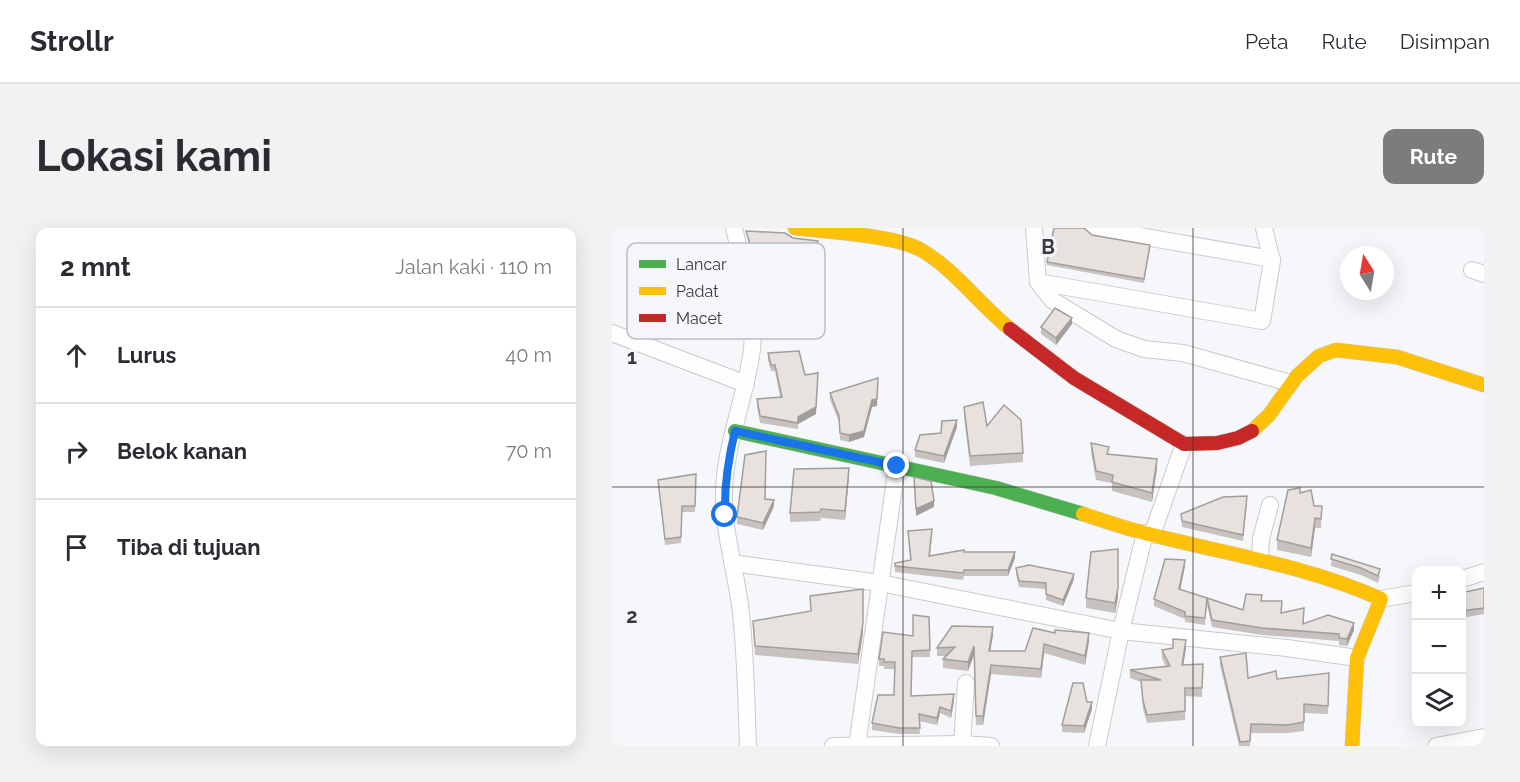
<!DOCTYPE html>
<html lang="id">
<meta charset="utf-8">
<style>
:root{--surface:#fff;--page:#f2f2f3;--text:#2b2b33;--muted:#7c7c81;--line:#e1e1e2;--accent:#7c7c7f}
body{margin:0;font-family:Raleway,sans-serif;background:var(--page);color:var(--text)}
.controls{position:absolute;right:18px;bottom:18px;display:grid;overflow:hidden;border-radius:12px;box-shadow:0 6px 24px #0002}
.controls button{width:54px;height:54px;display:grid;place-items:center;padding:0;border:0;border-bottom:2px solid var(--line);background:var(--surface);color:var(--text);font:30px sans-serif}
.compass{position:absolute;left:728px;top:18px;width:54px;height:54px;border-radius:50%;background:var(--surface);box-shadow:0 6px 24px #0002;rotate:349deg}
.stop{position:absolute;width:18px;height:18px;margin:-14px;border:4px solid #1a73e8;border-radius:50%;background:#fff}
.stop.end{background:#1a73e8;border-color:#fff;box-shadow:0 2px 6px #0008}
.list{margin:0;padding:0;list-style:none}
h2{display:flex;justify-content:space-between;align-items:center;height:78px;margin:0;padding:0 24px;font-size:26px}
h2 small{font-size:20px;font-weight:400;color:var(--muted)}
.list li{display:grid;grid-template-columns:39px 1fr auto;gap:18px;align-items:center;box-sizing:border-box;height:96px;padding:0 24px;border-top:2px solid var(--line)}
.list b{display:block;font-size:22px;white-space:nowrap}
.list em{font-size:20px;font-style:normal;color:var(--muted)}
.icon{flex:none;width:33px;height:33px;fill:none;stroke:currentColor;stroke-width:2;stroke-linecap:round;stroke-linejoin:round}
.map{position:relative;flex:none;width:872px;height:518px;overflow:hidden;border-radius:12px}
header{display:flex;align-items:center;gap:36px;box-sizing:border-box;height:84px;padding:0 30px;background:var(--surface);border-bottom:2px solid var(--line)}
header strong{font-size:28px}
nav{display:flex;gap:33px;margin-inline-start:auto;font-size:21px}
.intro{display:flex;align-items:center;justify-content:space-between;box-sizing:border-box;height:144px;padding:0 36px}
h1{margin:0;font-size:42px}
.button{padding:15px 27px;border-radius:12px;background:var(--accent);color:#fff;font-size:21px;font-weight:700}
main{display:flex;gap:36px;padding:0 36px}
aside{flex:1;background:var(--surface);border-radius:12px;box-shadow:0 6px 24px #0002}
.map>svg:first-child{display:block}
</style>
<header>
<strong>Strollr</strong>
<nav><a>Peta</a><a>Rute</a><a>Disimpan</a></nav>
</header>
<div class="intro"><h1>Lokasi kami</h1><a class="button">Rute</a></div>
<main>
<aside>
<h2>2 mnt<small>Jalan kaki · 110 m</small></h2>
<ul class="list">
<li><svg class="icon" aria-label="ahead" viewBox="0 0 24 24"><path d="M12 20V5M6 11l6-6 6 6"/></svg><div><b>Lurus</b></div><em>40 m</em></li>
<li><svg class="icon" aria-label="right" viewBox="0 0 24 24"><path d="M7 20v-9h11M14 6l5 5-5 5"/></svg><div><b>Belok kanan</b></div><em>70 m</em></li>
<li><svg class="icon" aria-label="arrive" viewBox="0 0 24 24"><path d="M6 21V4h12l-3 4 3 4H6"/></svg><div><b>Tiba di tujuan</b></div></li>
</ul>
</aside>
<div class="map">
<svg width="872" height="518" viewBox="0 0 872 518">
<rect width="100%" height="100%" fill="#f6f7fb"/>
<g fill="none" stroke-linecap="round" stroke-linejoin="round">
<defs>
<g id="street">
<path d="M 122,0 C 131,39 144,80 140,121 C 134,169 113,216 112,264 C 111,302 123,340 128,377 C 134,423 134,471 136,518"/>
<polyline points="422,0 426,54 440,72 504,111 532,121 571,125 678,155"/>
<polyline points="482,0 660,31"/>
<polyline points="131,42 182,42 186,79"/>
<polyline points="860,42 872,46"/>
<polyline points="426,54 650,93 660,33 652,0"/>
<polyline points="0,105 134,156"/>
<polyline points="540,307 572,216"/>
<polyline points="648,331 649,311 658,277"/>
<polyline points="120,335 268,355 509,403 675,420 745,430"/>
<polyline points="850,351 872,344"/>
<polyline points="769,371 804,365"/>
<polyline points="350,516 354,455"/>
<polyline points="221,518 350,516 379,518"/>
<polyline points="245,518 285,238"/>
<polyline points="485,518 509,403 533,305"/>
<polyline points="824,518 872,509"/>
</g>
<polyline id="fast" points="123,203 384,260 471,286"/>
<g id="slow">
<path d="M 183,0 C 216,4 282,7 309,22 C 341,40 368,77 398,101"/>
<polyline points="640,203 657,187 685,148 707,128 724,122 785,129 872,157"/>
<path d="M 471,286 C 492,293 512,300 533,305 C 612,326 694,337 769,371 L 745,430 L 740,518"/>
</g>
<polyline id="jam" points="398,101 462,150 572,216 605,215 626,210 640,203"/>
</defs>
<use href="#street" stroke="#c9cacd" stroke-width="18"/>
<use href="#fast" stroke="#c9cacd" stroke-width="15"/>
<use href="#slow" stroke="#c9cacd" stroke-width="15"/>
<use href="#jam" stroke="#c9cacd" stroke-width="15"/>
<use href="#street" stroke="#fefefe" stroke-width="16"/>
<use href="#fast" stroke="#4caf50" stroke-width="14"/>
<use href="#slow" stroke="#ffc107" stroke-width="14"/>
<use href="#jam" stroke="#c62828" stroke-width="14"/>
</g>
<g fill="#c7c2bf">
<polygon points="472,1 480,7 538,20 532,55 435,37 435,34"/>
<polygon points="134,3 206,13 205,24 138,20"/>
<polygon points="194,53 205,74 205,78 196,78"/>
<polygon points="146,54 182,83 192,82 191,104 158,102 160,72 149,73"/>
<polygon points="460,96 444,117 429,106 429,99"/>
<polygon points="156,125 193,147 204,186 186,196 186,201 148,195 145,178 145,171 168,169 163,143 159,143 156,132"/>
<polygon points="266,150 265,178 260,179 252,209 237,214 228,212 227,194 218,172 218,165"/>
<polygon points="352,179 411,225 411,234 358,238 352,189"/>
<polygon points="345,199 332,235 303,229 303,222 329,205"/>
<polygon points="479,215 497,226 545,240 540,274 500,263 500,255 484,252 479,224"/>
<polygon points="84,246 83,284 70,284 69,315 53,317 46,252"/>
<polygon points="237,248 233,292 209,290 208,293 178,294 178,285"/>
<polygon points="688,265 702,278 710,278 709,300 703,300 699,329 665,322 665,312"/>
<polygon points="153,271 162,278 151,302 125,296 125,289"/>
<polygon points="635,275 631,313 570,299 569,286"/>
<polygon points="296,303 320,308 318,328 352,324 403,330 396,348 352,348 351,352 283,344 283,335 298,332"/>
<polygon points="720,326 768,348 766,355 749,347 719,338"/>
<polygon points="573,338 568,362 595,370 593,397 573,394 573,391 542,378 542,371"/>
<polygon points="404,340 462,351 451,378 434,372 434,361 407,359 404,346"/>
<polygon points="872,360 872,386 849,390 849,368"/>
<polygon points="198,368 251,405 246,436 143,427 141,393 199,384"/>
<polygon points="506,369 503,385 474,380 474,370"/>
<polygon points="595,370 631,382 650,373 670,385 692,387 691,396 742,402 735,418 727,417 727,413 650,407 600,399 595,377"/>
<polygon points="317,389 318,429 300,429 299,468 342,473 339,490 328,485 325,497 307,493 308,506 287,506 260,502 260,495 282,467 283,441 272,441 272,438 267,438 267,431 301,408"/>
<polygon points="421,400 477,413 473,437 432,425 429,450 379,446 371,497 364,497 362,427 356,443 331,440 331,431 335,428 325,428 325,420 381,407 378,423 413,423"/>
<polygon points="574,420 571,437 591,436 590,469 573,468 573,492 535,495 531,481 529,454 518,450 518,442 554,439 550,430 550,422"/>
<polygon points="608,429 636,450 665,451 717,445 716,486 692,485 692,503 676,505 639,505 638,518 627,518 608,437"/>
<polygon points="475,474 480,481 472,505 450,504 450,497"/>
</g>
<g fill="#a29e9b">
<polygon points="460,90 460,96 444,117 444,110"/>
<polygon points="206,152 204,186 186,196 186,201 186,189"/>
<polygon points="265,171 265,178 260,179 252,209 237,214 237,207 260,172"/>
<polygon points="345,192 345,199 332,235 332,228"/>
<polygon points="545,231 545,240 540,274 540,265"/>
<polygon points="237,240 237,248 233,292 233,283"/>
<polygon points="162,272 162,278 151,302 151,295"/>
<polygon points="322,273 322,279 304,288 304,281"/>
<polygon points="703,290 703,300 699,329 699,320"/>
<polygon points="403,324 403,330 396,348 396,342"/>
<polygon points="573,332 573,338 567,368 567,361"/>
<polygon points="462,346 462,351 451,378 451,372"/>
<polygon points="506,360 506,369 503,385 503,375"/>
<polygon points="251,361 251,405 246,436 246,426"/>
<polygon points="742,395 742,402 735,418 735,411"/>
<polygon points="381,399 381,407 377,431 377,423"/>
<polygon points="477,405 477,413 473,437 473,428"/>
<polygon points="574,412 574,420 570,446 570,437"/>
<polygon points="432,416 432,425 429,450 429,441"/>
<polygon points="362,418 362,427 356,443 356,434"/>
<polygon points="379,437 379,446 371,497 371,488"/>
<polygon points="342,466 342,473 339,490 339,483"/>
<polygon points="480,474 480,481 472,505 472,498"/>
<polygon points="328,479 328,485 325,497 325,490"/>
</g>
<g fill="#e7e2de" stroke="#a29e9b" stroke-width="1.5">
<polygon points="442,0 472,0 480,7 538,17 532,51 435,34"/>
<polygon points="134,3 173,5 181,10 206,13 205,20 138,16"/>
<polygon points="443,80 460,90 444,110 429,99"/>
<polygon points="187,123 193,147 206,145 204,179 186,189 186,195 148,188 145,171 170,169 163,137 159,137 156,125"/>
<polygon points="266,150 265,171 260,172 252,203 237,207 228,205 227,188 218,165"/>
<polygon points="371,174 375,198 392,177 409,192 411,225 358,228 352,179"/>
<polygon points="345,192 332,228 303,222 308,207 329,205 330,193"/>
<polygon points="479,215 497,219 495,226 545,231 540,265 500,254 501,247 484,243"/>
<polygon points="154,223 153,271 162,272 151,295 125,289 133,227"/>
<polygon points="237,240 233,283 209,281 208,284 178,285 182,241"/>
<polygon points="84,246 83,278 70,278 69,309 53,311 46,252"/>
<polygon points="302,249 319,253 322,273 304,281"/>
<polygon points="688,260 688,265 699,262 702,278 710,278 709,291 703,290 699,320 665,312 676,262"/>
<polygon points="635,268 631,307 570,293 569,286 611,269"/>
<polygon points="320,301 317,328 352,322 352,324 403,324 396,342 352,342 351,345 283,338 283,335 299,332 296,303"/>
<polygon points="506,321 506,360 503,375 474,370 479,324"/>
<polygon points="720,326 768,341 766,348 749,340 719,331"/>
<polygon points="553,331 573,332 567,361 595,370 593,390 573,388 573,384 542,371"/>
<polygon points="417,337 462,346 451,372 434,366 434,355 407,353 404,340"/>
<polygon points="872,360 872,380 849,383 849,368 853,367 853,364"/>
<polygon points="251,361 251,395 246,426 143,418 141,393 199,383 198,368"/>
<polygon points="634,366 650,367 649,373 670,373 669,385 692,380 691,396 716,387 742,395 735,411 727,410 727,406 650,400 600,392 595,370 631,382"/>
<polygon points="301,387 317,389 318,422 300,423 299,468 342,466 339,483 328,479 325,490 307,486 308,500 287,500 260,495 266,467 282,467 283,434 272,434 272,431 267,431 271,404 301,408"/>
<polygon points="340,398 381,399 377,423 413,423 421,400 443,405 443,402 477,405 473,428 432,416 429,441 379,437 371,488 364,488 362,418 356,434 331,431 343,419 325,420"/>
<polygon points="561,411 574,412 570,437 591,436 590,460 573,460 573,483 535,487 531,473 529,452 549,452 518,442 558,438 550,422 561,420"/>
<polygon points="634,425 636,450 664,443 665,451 717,445 716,478 692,476 692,494 676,497 639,496 638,513 628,514 608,429"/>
<polygon points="461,455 471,455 475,474 480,474 472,498 450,497"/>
</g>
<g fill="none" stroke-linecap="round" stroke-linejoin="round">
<path stroke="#1a73e8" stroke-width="8" d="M 113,287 C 112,257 116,232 123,203 L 285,238"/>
</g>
<path fill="none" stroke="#3a3a3c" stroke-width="1.5" stroke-opacity="0.55" d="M 291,0 L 291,518M 581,0 L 581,518M 0,259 L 872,259"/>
<rect x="15" y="15" width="198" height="96" rx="9" fill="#f5f6fc" stroke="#bdbec2" stroke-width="1.5"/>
<rect x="27" y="32" width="27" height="8" fill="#4caf50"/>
<rect x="27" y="59" width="27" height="8" fill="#ffc107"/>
<rect x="27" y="86" width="27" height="8" fill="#c62828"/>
<g font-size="16" fill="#3a3a3c">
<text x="64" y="42">Lancar</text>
<text x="64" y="69">Padat</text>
<text x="64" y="96">Macet</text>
</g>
<g font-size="20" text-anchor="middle" font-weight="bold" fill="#3a3a3c" stroke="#f5f6fc" stroke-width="6" stroke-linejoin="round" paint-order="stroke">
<text x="436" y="26">B</text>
<text x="20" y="136">1</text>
<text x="20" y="395">2</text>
</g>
</svg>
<div class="controls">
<button>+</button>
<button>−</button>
<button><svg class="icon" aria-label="layers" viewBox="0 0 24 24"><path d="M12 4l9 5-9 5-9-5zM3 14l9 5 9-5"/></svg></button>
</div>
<svg class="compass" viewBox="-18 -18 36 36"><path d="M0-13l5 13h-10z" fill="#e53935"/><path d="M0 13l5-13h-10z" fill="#7c7c81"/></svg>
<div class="stop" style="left:113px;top:287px"></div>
<div class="stop end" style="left:285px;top:238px"></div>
</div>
</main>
